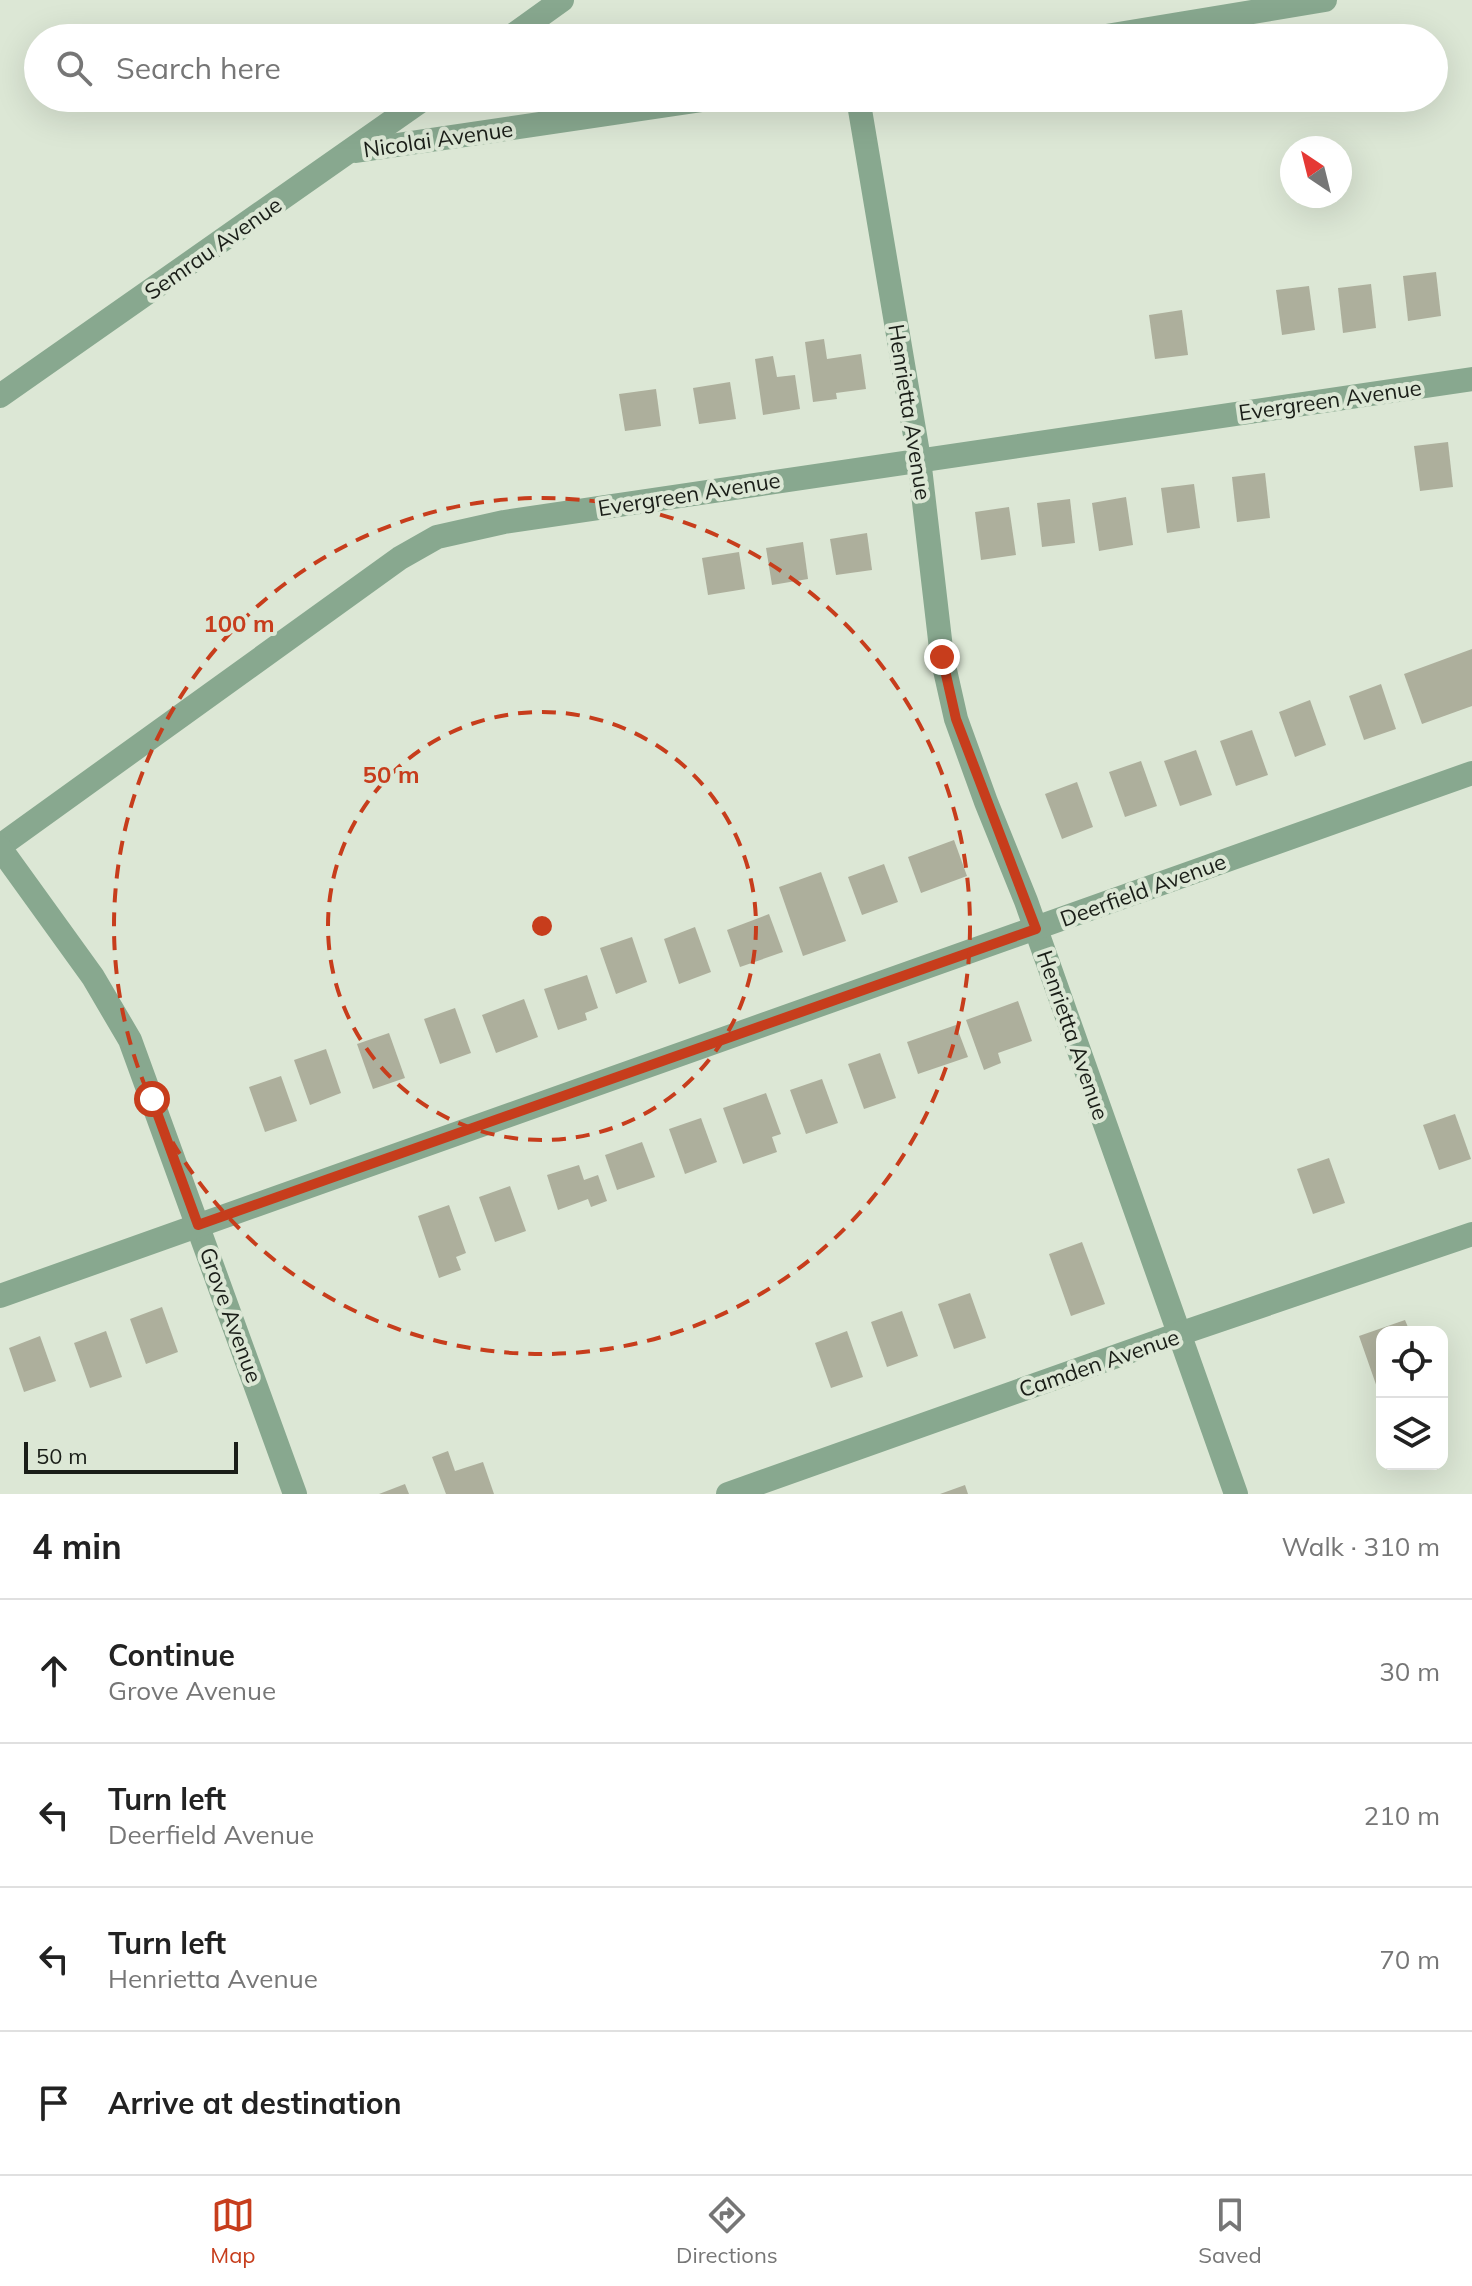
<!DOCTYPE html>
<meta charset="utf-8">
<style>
:root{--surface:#fff;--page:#f2f2f2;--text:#222;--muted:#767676;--line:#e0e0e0;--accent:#c73d1c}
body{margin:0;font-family:Mulish,sans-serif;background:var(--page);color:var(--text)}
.controls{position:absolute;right:24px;bottom:24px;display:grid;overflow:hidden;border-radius:16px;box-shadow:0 8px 32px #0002}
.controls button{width:72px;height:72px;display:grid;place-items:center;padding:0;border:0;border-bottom:2px solid var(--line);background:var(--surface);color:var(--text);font:40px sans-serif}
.compass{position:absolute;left:1280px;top:136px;width:72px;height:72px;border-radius:50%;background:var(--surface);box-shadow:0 8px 32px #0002;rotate:325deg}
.scale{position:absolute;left:24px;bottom:20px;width:214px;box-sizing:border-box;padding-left:8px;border:4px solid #1a1e18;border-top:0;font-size:22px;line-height:28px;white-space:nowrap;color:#1a1e18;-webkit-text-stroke:6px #dce7d5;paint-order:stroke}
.stop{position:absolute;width:24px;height:24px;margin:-18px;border:6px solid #c73d1c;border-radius:50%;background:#fff}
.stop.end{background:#c73d1c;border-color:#fff;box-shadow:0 2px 8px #0008}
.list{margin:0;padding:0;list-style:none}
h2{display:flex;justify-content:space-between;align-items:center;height:104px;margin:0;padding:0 32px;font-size:34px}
h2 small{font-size:26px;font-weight:400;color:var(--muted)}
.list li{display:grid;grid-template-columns:52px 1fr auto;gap:24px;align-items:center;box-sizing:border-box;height:144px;padding:0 32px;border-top:2px solid var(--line)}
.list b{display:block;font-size:30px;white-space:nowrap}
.list p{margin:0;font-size:26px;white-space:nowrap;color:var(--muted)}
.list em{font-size:26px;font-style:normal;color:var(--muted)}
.icon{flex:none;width:44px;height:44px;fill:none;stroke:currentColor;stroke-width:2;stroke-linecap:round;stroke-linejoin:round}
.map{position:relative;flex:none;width:1472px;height:1494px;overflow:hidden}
.search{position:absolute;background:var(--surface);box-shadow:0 8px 32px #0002;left:24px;right:24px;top:24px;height:88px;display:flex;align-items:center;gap:20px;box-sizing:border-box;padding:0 28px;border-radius:44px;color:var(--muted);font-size:30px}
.sheet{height:680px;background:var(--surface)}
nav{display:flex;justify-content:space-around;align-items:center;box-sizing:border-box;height:112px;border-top:2px solid var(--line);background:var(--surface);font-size:22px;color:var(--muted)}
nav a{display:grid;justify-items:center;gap:4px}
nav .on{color:var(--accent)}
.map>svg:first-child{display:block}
</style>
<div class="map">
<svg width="1472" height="1494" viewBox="0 0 1472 1494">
<rect width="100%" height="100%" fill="#dce7d5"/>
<g fill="#adaf9c">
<polygon points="1436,272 1441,316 1408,321 1403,276"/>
<polygon points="1371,284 1376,328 1343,333 1338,288"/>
<polygon points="1309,286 1315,330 1282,335 1276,290"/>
<polygon points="1182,310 1188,355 1155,359 1149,315"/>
<polygon points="824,339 827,359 861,354 866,389 836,393 837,399 813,402 805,342"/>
<polygon points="773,356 777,377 795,375 800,409 763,415 755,359"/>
<polygon points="730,382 736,419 699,424 693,388"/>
<polygon points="656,389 661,426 625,431 619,394"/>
<polygon points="1448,442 1453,487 1420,491 1414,446"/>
<polygon points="1265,473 1270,518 1237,522 1232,477"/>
<polygon points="1194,484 1200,528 1167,533 1161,488"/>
<polygon points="1126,497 1133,545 1099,551 1092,503"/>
<polygon points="1070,499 1075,543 1042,547 1037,503"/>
<polygon points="1009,507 1016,555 981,560 975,512"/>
<polygon points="867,533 872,570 836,575 830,539"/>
<polygon points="803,542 808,579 772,585 766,548"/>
<polygon points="739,552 745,589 708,595 702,558"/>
<polygon points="1472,649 1472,706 1422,724 1404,674"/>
<polygon points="1381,684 1396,729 1364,740 1349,696"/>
<polygon points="1310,700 1326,745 1295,757 1279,712"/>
<polygon points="1252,730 1268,775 1236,786 1220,741"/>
<polygon points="1196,750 1212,795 1180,806 1164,761"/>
<polygon points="1141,761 1157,806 1125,817 1109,772"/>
<polygon points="1077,782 1093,827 1062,839 1045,794"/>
<polygon points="954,840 967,876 921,893 908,857"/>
<polygon points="884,864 898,902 862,915 848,877"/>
<polygon points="821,872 846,941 803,956 779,887"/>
<polygon points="769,914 783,952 740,967 727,930"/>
<polygon points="695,927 711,972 679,984 664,939"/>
<polygon points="632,937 647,982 616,994 600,948"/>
<polygon points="587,975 598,1008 585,1013 587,1020 558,1030 544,989"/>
<polygon points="524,999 538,1037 496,1053 482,1015"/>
<polygon points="1018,1001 1032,1041 998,1053 1001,1063 984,1070 966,1020"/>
<polygon points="455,1008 471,1053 440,1064 424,1019"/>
<polygon points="956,1025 968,1057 918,1074 907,1042"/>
<polygon points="389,1033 405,1078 373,1089 357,1044"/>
<polygon points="326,1049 341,1093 310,1105 294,1060"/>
<polygon points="880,1053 896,1098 864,1109 848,1064"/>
<polygon points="281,1076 297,1121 265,1132 249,1087"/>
<polygon points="822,1079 838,1123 806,1134 790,1090"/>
<polygon points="766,1093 781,1134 772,1137 777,1152 743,1164 723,1108"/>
<polygon points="1455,1114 1471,1159 1439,1170 1423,1125"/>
<polygon points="701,1118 717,1162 685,1174 669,1129"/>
<polygon points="642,1142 655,1177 617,1190 605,1155"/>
<polygon points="1329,1158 1345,1203 1313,1214 1297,1169"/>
<polygon points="579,1165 584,1180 598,1175 607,1201 591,1207 588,1199 558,1210 547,1175"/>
<polygon points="510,1186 526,1231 495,1242 479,1197"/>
<polygon points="449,1205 466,1253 456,1257 461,1270 439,1278 418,1216"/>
<polygon points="1082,1242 1105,1304 1071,1316 1049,1254"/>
<polygon points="970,1293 986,1338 954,1349 938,1304"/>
<polygon points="162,1307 178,1352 146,1364 130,1319"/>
<polygon points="902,1311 918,1356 887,1367 871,1322"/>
<polygon points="1405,1320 1410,1332 1382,1332 1382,1391 1379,1393 1359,1336"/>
<polygon points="106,1331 122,1377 90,1388 74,1343"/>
<polygon points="847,1331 863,1377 831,1388 815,1343"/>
<polygon points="40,1336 56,1381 24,1392 9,1348"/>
<polygon points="448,1451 455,1471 483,1462 494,1494 446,1494 432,1457"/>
<polygon points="405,1484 409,1494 379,1494"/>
<polygon points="965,1485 968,1494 940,1494"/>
</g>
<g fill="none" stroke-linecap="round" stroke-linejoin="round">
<g stroke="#88a88f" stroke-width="24">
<polyline points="509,38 562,0"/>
<polyline points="1094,38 1325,0"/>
<polyline points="858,98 919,459 942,657 956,719 986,802 1026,901 1236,1494"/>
<polyline points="356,151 716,98"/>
<polyline points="0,396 425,98"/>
<polyline points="0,846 400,558 437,537 504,522 1472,379"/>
<polyline points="0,848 93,977 130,1040 295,1494"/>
<polyline points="0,1296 1472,773"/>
<polyline points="728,1494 1179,1334 1472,1234"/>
</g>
</g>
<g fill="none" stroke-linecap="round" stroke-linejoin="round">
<polyline stroke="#c73d1c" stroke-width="10" points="152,1099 198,1225 1036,929 956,719 942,657"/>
</g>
<g fill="none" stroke="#c73d1c" stroke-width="4" stroke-dasharray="14 10">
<circle cx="542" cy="926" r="214"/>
<circle cx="542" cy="926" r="428"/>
</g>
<g text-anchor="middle" stroke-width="8" stroke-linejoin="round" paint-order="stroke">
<g font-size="22" fill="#1a1e18" stroke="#dce7d5">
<text transform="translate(438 139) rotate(-8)" y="8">Nicolai Avenue</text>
<text transform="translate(213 248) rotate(-35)" y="8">Semrau Avenue</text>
<text transform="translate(1330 400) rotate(-8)" y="8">Evergreen Avenue</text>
<text transform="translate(910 412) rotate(81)" y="8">Henrietta Avenue</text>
<text transform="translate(689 494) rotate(-9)" y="8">Evergreen Avenue</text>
<text transform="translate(1143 890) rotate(-20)" y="8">Deerfield Avenue</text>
<text transform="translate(1073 1035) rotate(71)" y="8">Henrietta Avenue</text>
<text transform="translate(231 1315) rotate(70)" y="8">Grove Avenue</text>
<text transform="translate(1099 1363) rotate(-19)" y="8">Camden Avenue</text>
</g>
</g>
<circle cx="542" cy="926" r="12" fill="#c73d1c" stroke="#dce7d5" stroke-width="4"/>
<g font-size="24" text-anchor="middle" font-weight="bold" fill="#c73d1c" stroke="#dce7d5" stroke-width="8" stroke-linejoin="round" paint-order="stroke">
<text x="239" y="632">100 m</text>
<text x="391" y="783">50 m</text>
</g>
</svg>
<div class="controls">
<button><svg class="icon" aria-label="locate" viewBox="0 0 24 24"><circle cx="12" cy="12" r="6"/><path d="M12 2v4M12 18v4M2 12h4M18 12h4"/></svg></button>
<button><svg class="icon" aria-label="layers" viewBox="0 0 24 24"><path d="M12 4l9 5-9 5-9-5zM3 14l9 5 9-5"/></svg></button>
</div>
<svg class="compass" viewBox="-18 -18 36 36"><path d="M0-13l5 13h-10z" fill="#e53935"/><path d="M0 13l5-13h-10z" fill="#767676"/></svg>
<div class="scale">50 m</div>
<div class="stop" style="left:152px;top:1099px"></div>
<div class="stop end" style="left:942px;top:657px"></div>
<div class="search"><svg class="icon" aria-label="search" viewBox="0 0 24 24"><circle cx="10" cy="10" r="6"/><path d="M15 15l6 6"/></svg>Search here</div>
</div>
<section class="sheet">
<h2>4 min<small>Walk · 310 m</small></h2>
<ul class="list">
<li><svg class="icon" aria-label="ahead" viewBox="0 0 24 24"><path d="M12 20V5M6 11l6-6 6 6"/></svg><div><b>Continue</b><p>Grove Avenue</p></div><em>30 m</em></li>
<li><svg class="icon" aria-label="left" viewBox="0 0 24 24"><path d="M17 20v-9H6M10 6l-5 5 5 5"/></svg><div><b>Turn left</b><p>Deerfield Avenue</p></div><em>210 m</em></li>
<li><svg class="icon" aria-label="left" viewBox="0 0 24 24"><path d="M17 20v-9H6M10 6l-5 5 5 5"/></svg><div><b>Turn left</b><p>Henrietta Avenue</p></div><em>70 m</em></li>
<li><svg class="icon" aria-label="arrive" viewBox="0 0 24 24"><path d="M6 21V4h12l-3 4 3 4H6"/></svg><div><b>Arrive at destination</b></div></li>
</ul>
</section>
<nav>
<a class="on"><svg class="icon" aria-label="map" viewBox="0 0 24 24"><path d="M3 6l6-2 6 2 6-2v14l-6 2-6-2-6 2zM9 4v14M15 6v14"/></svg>Map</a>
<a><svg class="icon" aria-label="directions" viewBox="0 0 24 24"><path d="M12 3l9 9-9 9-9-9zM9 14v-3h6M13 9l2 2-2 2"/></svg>Directions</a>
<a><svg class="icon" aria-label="saved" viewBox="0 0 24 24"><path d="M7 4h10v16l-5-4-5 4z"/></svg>Saved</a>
</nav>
